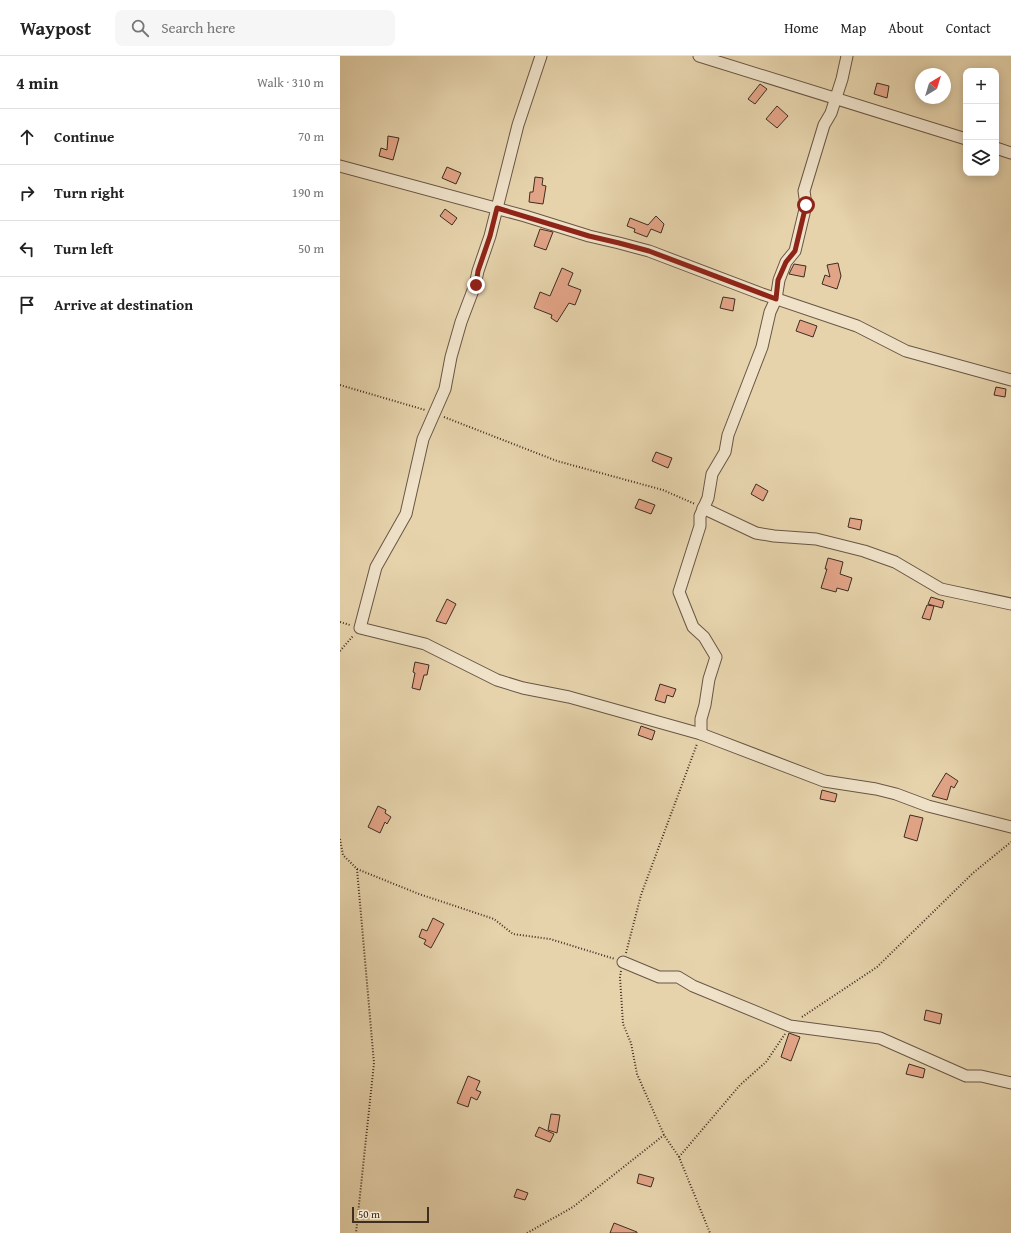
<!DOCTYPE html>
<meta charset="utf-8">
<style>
:root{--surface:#fff;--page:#f6f6f6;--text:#222;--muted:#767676;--line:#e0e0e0}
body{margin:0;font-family:"Gentium Book Plus",serif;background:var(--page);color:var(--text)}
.controls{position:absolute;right:12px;top:12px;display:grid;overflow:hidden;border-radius:8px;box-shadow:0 2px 10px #0003}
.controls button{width:36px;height:36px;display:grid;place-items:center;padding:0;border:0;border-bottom:1px solid var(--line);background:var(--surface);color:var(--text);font:20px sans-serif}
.compass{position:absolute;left:575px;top:12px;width:36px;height:36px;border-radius:50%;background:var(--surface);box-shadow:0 2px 10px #0003;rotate:38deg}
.scale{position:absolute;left:12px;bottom:10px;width:77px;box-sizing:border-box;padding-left:4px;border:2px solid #3f2d21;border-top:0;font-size:11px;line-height:14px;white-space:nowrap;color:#3f2d21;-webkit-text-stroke:3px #efe2c9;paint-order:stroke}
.stop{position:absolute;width:12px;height:12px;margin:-9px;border:3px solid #8f2418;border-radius:50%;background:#fff}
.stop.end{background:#8f2418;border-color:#fff;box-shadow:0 1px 4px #0008}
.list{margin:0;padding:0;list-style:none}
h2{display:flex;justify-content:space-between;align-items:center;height:52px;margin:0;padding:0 16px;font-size:17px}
h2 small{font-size:13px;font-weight:400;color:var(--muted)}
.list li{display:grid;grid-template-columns:26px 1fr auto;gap:12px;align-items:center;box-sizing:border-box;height:56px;padding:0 16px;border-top:1px solid var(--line)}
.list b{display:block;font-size:15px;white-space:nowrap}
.list em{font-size:13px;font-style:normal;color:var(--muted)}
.icon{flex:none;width:22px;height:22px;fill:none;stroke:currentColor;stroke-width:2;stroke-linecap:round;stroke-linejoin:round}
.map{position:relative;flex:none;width:671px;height:1177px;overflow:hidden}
header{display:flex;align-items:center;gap:24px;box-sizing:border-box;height:56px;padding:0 20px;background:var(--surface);border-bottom:1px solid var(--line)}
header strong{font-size:19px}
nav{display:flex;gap:22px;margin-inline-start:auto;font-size:14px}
.search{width:280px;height:36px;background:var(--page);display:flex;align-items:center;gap:10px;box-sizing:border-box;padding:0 14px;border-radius:8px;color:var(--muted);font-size:15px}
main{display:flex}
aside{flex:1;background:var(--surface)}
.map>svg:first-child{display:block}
</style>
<header>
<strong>Waypost</strong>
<div class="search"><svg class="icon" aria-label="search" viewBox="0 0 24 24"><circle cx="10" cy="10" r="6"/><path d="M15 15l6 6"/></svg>Search here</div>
<nav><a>Home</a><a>Map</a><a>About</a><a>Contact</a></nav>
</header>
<main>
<aside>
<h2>4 min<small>Walk · 310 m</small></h2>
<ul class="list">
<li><svg class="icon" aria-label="ahead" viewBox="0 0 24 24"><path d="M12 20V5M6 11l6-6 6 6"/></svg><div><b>Continue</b></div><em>70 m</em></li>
<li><svg class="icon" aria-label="right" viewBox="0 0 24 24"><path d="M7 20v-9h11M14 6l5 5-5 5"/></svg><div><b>Turn right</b></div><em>190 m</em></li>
<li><svg class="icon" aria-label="left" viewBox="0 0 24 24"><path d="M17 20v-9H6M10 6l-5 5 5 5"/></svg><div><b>Turn left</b></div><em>50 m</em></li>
<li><svg class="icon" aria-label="arrive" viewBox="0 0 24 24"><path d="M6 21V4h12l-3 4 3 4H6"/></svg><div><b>Arrive at destination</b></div></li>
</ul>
</aside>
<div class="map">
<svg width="671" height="1177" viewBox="0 0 671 1177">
<rect width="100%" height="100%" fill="#e6d3ac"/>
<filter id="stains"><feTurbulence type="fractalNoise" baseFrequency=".005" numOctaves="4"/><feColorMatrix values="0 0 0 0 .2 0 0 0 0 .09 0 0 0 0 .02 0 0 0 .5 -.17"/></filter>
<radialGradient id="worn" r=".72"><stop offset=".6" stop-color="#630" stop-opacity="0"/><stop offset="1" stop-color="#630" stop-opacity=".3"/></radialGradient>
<g fill="#e2a487" stroke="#3f2d21">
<polygon points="537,27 549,30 547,42 534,38"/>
<polygon points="420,28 427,33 415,48 408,43"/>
<polygon points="437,50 448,60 437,72 426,63"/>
<polygon points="48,80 59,82 53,104 39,100 41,92 47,94"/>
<polygon points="107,111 121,117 116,128 102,122"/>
<polygon points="195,121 203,122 202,129 206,130 203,148 189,146 190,136 193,136"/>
<polygon points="105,153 117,162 112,169 100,160"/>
<polygon points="316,160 324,168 321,177 311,173 307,181 294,176 295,173 287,170 290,162 308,169"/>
<polygon points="200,173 213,176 206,194 194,190"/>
<polygon points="498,207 501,220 497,233 482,228 485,219 490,221 487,209"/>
<polygon points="454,208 466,210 464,221 449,218"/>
<polygon points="222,212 233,217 228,229 241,234 235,249 229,247 217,266 211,262 212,259 194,252 200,236 210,240"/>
<polygon points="383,241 395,243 393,255 380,252"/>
<polygon points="460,264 477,270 473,281 456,275"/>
<polygon points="656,331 666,333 665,341 654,339"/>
<polygon points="316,396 332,402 328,412 312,405"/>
<polygon points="416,428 428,435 423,445 411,438"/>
<polygon points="299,443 315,449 311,458 295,452"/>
<polygon points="510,462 522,464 520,474 508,471"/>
<polygon points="488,502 503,506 500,518 512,522 508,535 497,532 496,536 481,532 487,513 485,513"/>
<polygon points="591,541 604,545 602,552 588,548"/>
<polygon points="107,543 116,548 106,568 96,565"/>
<polygon points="587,549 594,550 590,564 582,562"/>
<polygon points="75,606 89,609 87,619 84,619 80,634 72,632 75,617 73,616"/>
<polygon points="320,628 336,633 333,641 327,639 325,647 315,644"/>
<polygon points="301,670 315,675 312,684 298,679"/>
<polygon points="606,717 618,725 614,732 611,730 607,744 592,740"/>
<polygon points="482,734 497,738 495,746 480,743"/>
<polygon points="38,750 46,754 45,757 51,761 47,768 45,766 40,777 28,771"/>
<polygon points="570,759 583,762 577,785 564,781"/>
<polygon points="93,862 104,868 91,892 84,888 86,884 79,881 82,873 87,875"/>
<polygon points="586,954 602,958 600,968 584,964"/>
<polygon points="449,977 460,981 451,1005 441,1001"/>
<polygon points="569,1008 585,1013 583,1022 566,1018"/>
<polygon points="128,1020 140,1025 136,1034 141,1036 137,1044 131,1041 128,1051 117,1047"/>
<polygon points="211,1058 220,1059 217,1077 208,1074"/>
<polygon points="199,1071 214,1078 210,1086 195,1080"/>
<polygon points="299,1118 314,1122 311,1131 297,1127"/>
<polygon points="177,1133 188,1137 185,1144 174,1141"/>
<polygon points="274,1167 297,1176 297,1177 270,1177"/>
</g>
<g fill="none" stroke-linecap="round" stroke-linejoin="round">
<defs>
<g id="minor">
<polyline points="201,0 178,69 150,180 138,215 135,229 121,266 111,301 105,333 83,383 66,458 36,511 20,572 85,588 157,624 183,632 229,641 361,678 484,725 536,733 556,738 588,750 671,771"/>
<polyline points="359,0 626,83"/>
<polyline points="656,92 671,97"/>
<polyline points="0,110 185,160 249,180 279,187 309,195 422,238 517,270 566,295 671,324"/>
<polyline points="363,452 416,477 434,480 476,483 524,495 555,506 601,533 671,548"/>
<polyline points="361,678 361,663 365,649 369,623 376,601 364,581 353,571 339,536 360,470 360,460 368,442 372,418 385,396 388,379 422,291 430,256 436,243 439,224 446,206 455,195 466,149 464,135 484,69 491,57 502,23 507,0"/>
<polyline points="283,906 319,921 338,921 353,930 450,970 540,982 626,1020 641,1020 671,1027"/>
</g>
</defs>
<use href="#minor" stroke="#695644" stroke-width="13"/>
<g stroke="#3f2d21" stroke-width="2" stroke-dasharray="1 2" stroke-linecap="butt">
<polyline points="0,329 85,354"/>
<polyline points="104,361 217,405 323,434 355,448"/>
<polyline points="0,566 10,569"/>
<polyline points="0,595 13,580"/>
<polyline points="0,783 3,799 17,813 34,1007 16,1177"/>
<polyline points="17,813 79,838 154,863 173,878 210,883 275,903"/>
<polyline points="286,897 301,839 357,688"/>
<polyline points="281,915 280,921 283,968 291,987 297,1018 324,1079 339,1101 370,1177"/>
<polyline points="462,961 537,911 633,817 671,786"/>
<polyline points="339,1101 400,1029 426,1006 445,978"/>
<polyline points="187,1177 233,1151 324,1079"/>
</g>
<use href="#minor" stroke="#efe2c9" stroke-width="11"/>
</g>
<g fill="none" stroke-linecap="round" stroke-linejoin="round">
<polyline stroke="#8f2418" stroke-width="5" points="136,229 138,215 150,180 157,152 249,180 279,187 309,195 436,243 438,224 446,206 455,195 466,149"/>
</g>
<rect width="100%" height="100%" filter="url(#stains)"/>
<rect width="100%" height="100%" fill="url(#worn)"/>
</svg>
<div class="controls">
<button>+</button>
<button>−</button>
<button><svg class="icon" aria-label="layers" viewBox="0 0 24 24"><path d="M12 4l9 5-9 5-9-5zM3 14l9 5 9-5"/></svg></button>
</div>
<svg class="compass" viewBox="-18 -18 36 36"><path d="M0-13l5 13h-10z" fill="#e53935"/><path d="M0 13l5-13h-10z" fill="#767676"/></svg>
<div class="scale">50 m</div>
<div class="stop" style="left:466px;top:149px"></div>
<div class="stop end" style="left:136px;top:229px"></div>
</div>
</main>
